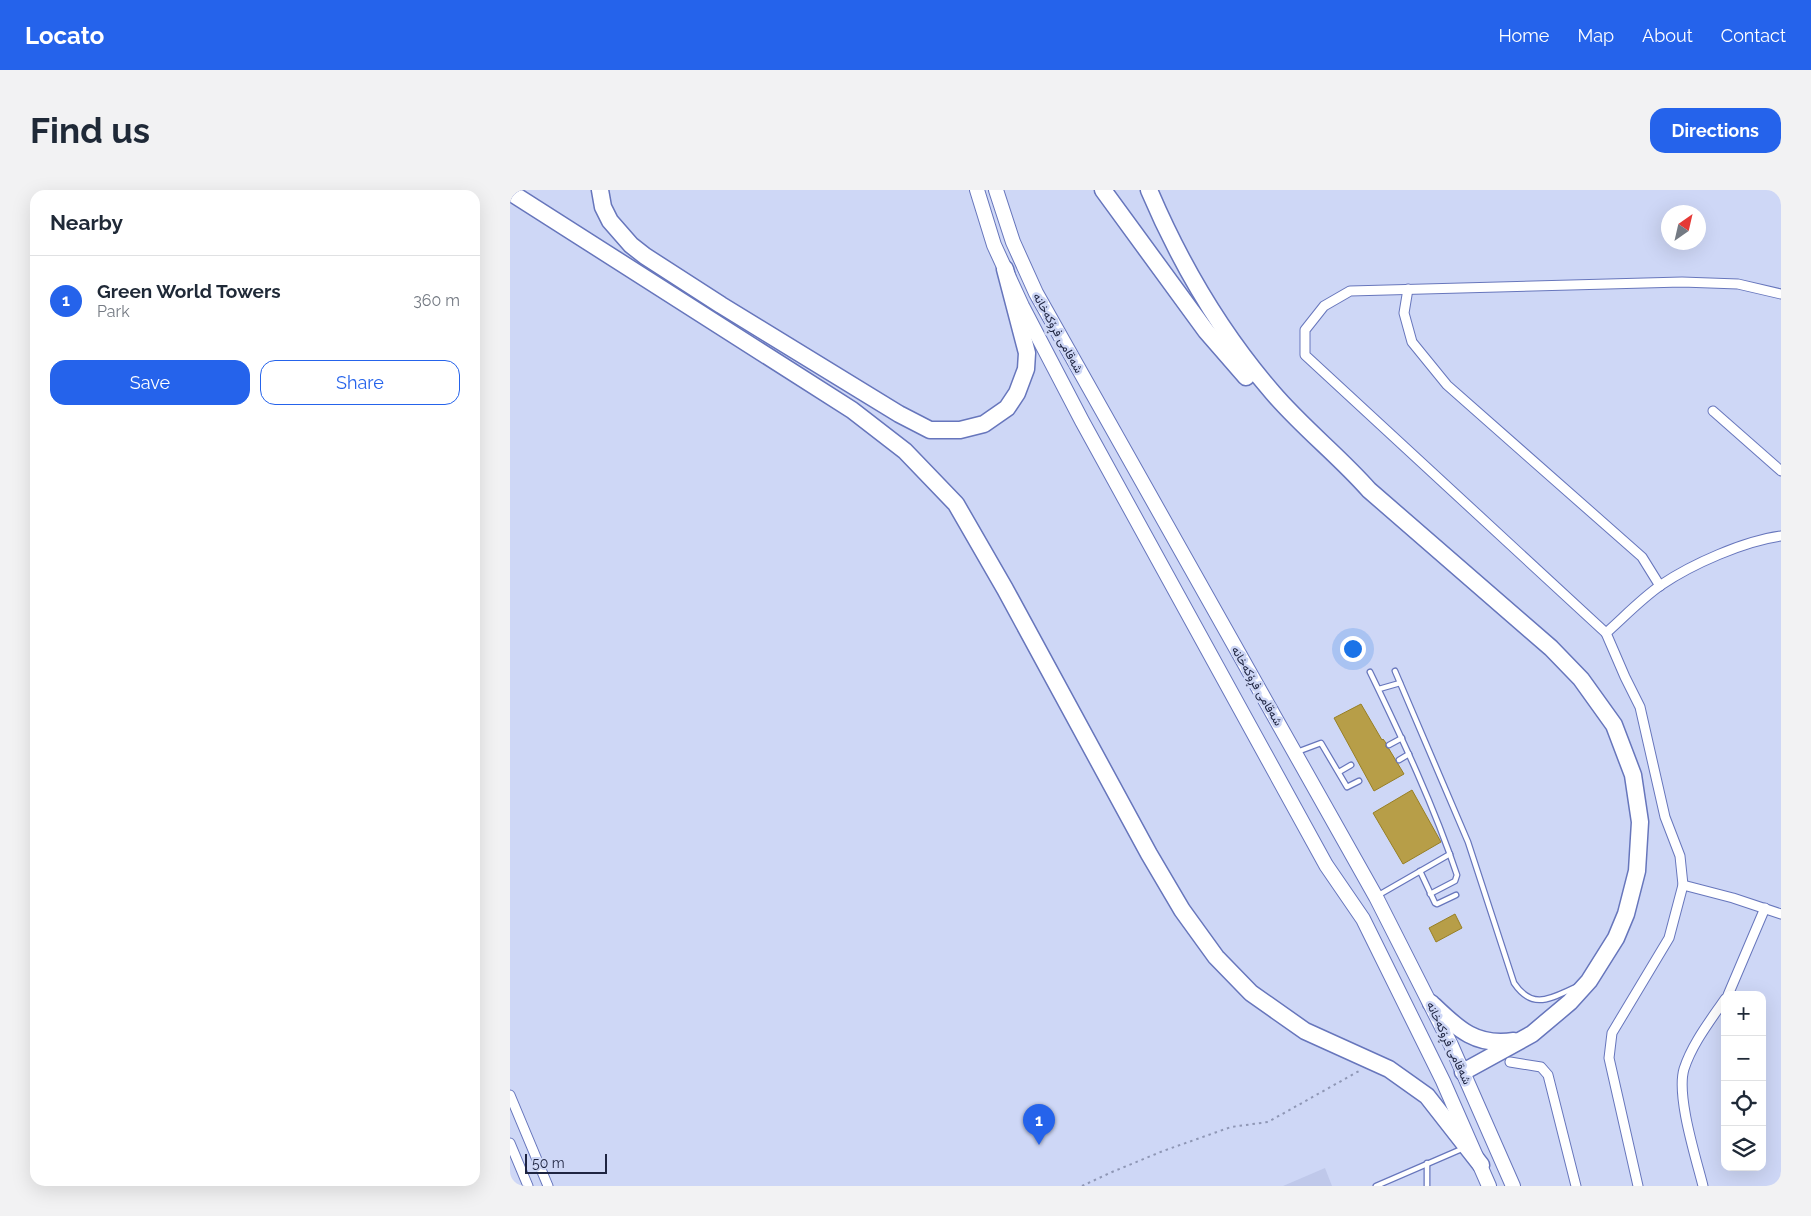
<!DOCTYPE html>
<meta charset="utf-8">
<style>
:root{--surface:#fff;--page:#f2f2f3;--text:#1f2937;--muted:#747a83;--line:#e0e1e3;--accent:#2563eb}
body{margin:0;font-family:Raleway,Vazirmatn,sans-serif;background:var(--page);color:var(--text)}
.controls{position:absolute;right:15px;bottom:15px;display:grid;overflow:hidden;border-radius:10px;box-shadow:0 5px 20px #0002}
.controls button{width:45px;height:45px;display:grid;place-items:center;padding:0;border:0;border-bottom:1px solid var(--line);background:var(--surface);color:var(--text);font:25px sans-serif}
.compass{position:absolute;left:1151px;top:15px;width:45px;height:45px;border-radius:50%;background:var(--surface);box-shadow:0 5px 20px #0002;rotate:34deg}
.scale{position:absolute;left:15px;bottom:12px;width:82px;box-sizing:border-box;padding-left:5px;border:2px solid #1e2441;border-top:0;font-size:14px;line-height:18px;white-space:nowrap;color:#1e2441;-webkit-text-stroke:4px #ced7f6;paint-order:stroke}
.you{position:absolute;left:842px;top:458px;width:18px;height:18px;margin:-12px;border:4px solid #fff;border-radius:50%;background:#1a73e8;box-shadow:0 0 0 8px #1a73e833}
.badge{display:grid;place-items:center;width:32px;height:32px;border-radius:50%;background:var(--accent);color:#fff;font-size:16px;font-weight:700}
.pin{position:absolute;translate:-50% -41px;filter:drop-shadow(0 1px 2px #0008)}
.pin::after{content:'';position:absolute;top:26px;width:18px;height:15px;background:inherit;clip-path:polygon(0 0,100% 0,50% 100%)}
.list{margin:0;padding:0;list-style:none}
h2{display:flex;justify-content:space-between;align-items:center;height:65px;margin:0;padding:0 20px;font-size:21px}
h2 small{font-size:16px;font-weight:400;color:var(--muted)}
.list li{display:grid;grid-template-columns:32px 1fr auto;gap:15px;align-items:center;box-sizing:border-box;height:90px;padding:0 20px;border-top:1px solid var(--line)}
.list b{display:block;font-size:19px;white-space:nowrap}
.list p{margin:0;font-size:16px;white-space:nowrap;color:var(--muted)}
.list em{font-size:16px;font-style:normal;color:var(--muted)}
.actions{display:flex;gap:10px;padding:15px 20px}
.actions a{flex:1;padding:11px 0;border:1px solid var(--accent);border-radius:15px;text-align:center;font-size:18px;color:var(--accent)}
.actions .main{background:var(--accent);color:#fff}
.icon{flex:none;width:28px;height:28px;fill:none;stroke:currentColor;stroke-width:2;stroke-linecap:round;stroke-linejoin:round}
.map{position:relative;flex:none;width:1271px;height:996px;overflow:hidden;border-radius:15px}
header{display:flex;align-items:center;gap:30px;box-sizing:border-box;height:70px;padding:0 25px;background:var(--accent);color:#fff}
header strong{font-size:24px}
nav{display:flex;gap:28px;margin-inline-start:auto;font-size:18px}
.intro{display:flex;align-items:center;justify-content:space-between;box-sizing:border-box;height:120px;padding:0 30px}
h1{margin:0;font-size:35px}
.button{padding:12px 22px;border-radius:15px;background:var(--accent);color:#fff;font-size:18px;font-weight:700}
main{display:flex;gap:30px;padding:0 30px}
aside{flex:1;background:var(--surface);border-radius:15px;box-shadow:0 5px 20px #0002}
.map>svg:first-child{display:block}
</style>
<header>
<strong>Locato</strong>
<nav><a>Home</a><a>Map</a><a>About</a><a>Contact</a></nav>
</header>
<div class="intro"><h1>Find us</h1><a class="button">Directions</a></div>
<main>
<aside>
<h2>Nearby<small></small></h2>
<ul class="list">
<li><span class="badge">1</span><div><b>Green World Towers</b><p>Park</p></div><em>360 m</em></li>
</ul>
<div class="actions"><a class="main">Save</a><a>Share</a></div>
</aside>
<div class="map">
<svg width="1271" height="996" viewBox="0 0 1271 996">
<rect width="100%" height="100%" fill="#ced7f6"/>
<polygon fill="#bfc8ea" points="815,978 822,996 773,996"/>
<g fill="#b79e48" stroke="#977f24">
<polygon points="851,514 872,550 873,549 876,553 876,557 879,559 894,584 864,601 824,528"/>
<polygon points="902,600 931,652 893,674 863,623"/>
<polygon points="945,724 952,738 926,752 919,738"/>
</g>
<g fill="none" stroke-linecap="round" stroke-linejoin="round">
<defs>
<g id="service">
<path d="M 885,481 L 958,652 L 1004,793 C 1023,821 1041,808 1066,797"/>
<path d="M 860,482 C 892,548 924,616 947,685 L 945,691 L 920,704"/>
<polyline points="869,499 890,493"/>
<polyline points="879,555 892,548"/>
<polyline points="787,562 811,553 837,597 849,591"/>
<polyline points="889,570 899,564"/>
<polyline points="829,582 841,575"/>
<polyline points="910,681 925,713 927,714 946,705"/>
<polyline points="867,706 940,664"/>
<polyline points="866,996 954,958"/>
<polyline points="917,996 917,973"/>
</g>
<g id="minor">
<polyline points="898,99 894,123 902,152 937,195 1132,367 1150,396"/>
<polyline points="1203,221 1271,281"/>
<path d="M 1096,443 C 1114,427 1131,409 1151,395 C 1182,374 1234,351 1271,346"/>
<polyline points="1173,695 1223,708 1271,724"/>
<polyline points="1218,805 1255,718"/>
<polyline points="1000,872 1031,877 1038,885 1066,996"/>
<polyline points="0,905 38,996"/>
<polyline points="0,953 18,996"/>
<polyline points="1128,996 1099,868 1102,843 1159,748 1173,695 1170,666 1155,627 1130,517 1115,487 1096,443 795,165 795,140 814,116 840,101 1172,92 1228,94 1271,104"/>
<path d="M 1193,996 C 1186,968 1166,906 1174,879 C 1182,854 1200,831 1215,809"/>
</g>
<g id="primary">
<polyline points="467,0 484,55 512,116 572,231 816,675 853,729 933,891 979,996"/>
<polyline points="486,0 503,52 526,103 866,707 941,855 1003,996"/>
</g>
<g id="motorway">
<polyline points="90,0 93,17 100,31 121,55 135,66 211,115 389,224 420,240 450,240 474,234 497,218 507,203 516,179 517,163 495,79"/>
<polyline points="593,0 696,141 736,187"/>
<path d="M 639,0 C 670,73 711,143 763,203 C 793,238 829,266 859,300 L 1041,458 L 1071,489 L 1104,535 L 1123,585 L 1130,632 L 1127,681 L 1116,724 L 1106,748 L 1079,791 L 1060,812 L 1022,844 L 953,882"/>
<polyline points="0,2 342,220 395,261 446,314 495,399 639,664 672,720 706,767 741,803 795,841 879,879 917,906 971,975"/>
<path d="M 921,813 C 947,838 965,857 1004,851"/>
</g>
</defs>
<use href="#service" stroke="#6776bc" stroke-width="7"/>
<use href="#minor" stroke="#6776bc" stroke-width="11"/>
<use href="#primary" stroke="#6776bc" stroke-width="16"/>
<use href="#motorway" stroke="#6776bc" stroke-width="19"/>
<polyline stroke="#8f97b5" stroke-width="2" stroke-dasharray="2.5 4" stroke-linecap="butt" points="572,996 602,982 653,961 721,937 758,932 849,881"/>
<use href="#service" stroke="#fff" stroke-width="4.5"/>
<use href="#minor" stroke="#fff" stroke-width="9"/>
<use href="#primary" stroke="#fff" stroke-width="14"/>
<use href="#motorway" stroke="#fff" stroke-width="16"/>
</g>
<g text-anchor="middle" stroke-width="5" stroke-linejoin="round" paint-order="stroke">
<g font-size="12" fill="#1e2441" stroke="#ced7f6">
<text transform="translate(548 143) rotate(61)" y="4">شەقامی فڕۆکەخانە</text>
<text transform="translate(747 496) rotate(60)" y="4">شەقامی فڕۆکەخانە</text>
<text transform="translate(939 853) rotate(65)" y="4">شەقامی فڕۆکەخانە</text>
</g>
</g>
</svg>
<div class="controls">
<button>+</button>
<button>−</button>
<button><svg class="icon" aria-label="locate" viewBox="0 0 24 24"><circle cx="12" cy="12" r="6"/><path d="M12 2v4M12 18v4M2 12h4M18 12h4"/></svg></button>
<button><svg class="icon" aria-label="layers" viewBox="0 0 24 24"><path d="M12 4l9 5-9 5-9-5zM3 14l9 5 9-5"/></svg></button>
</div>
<svg class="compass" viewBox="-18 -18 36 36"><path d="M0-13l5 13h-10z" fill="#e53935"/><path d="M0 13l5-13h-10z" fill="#747a83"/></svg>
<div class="scale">50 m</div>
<div class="you"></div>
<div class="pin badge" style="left:529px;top:955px">1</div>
</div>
</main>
